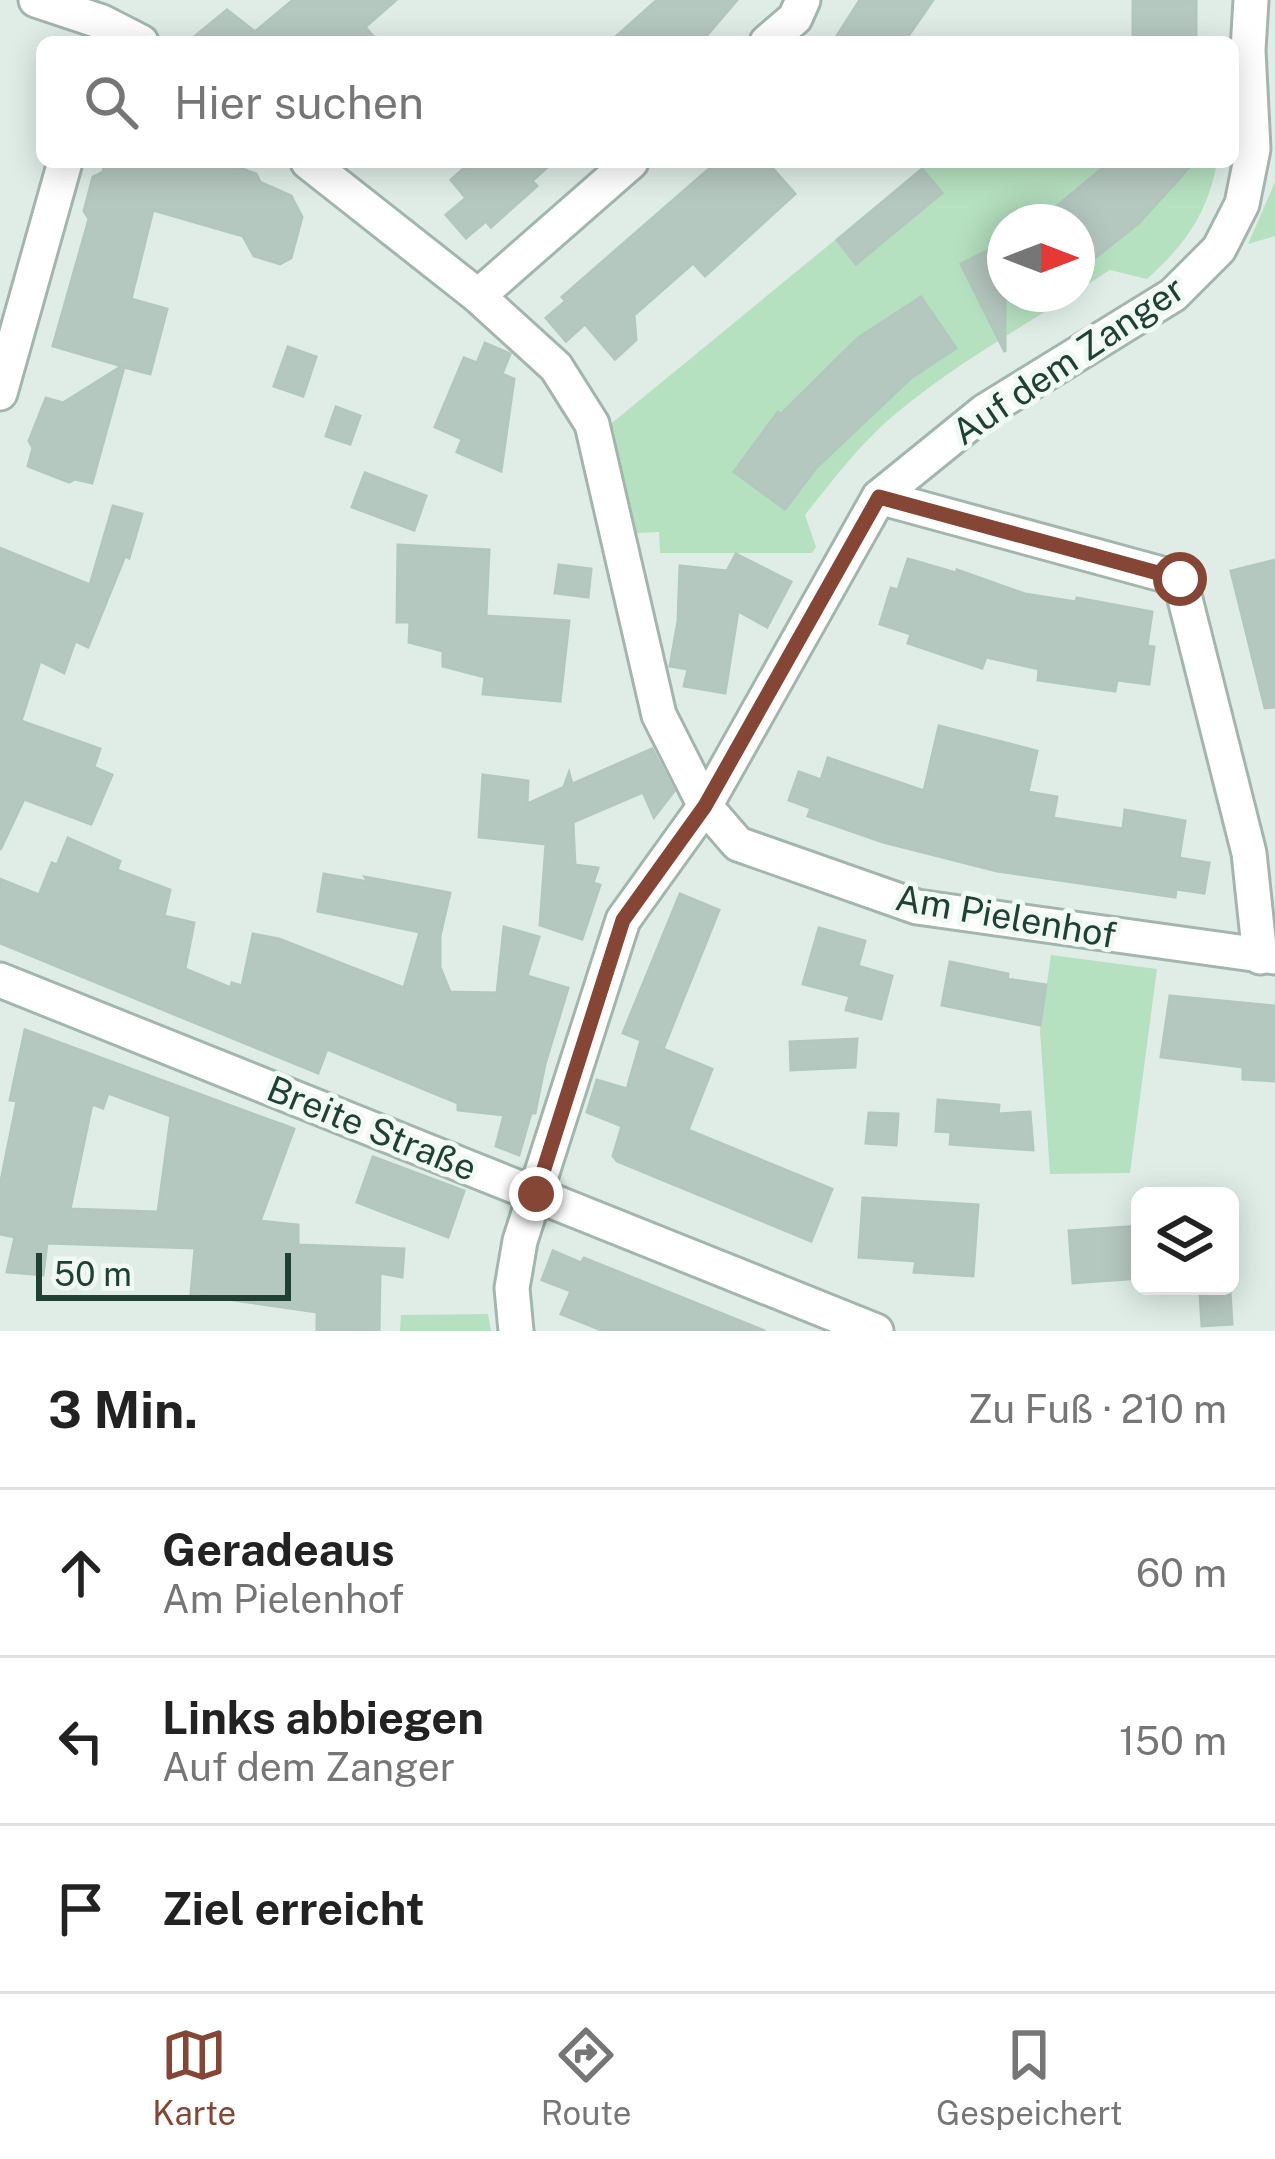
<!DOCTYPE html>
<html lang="de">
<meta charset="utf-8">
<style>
:root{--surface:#fff;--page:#f6f6f6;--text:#222;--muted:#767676;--line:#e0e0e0;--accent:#854635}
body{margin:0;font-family:"Public Sans",sans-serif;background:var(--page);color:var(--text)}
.controls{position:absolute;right:36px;bottom:36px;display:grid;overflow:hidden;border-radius:18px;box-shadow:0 6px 30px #0003}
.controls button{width:108px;height:108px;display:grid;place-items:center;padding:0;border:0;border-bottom:3px solid var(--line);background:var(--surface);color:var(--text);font:60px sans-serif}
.compass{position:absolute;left:987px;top:204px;width:108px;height:108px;border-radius:50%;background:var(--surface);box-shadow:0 6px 30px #0003;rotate:90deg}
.scale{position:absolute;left:36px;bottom:30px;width:255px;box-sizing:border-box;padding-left:12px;border:6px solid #1f4035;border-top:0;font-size:33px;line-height:42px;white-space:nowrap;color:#1f4035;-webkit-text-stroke:9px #f1f9f5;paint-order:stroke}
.stop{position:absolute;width:36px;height:36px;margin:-27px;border:9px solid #854635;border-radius:50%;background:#fff}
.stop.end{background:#854635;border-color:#fff;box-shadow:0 3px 12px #0008}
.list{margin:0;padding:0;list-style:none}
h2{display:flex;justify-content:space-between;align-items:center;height:156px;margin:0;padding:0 48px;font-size:51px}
h2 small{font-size:39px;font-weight:400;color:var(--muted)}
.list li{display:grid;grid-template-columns:78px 1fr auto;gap:36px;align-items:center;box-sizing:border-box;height:168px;padding:0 48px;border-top:3px solid var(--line)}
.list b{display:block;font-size:45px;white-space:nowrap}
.list p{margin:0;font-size:39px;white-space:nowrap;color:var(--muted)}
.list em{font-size:39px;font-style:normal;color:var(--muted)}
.icon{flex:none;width:66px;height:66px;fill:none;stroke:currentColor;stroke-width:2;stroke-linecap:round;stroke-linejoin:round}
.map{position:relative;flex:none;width:1275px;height:1331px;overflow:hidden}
.search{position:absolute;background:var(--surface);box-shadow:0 6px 30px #0003;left:36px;right:36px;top:36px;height:132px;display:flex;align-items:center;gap:30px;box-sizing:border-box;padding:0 42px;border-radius:18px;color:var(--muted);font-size:45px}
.sheet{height:660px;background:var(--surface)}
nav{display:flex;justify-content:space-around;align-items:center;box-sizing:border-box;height:168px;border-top:3px solid var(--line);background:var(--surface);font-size:33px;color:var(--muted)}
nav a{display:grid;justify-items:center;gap:6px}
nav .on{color:var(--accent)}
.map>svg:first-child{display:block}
</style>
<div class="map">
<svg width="1275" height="1331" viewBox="0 0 1275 1331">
<rect width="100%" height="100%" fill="#e0ede7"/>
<g fill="#b6e1c0">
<path d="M 930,162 L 1217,162 C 1208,213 1185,245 1147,279 L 1110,270 L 1077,291 L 1077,222 L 1005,222 L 1005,294 L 1073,294 C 1012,333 948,369 893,416 C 859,445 832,481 805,515 L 816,547 L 812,553 L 660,553 L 659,532 L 637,533 L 607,427 Z"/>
<polygon points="1275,182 1275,236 1248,244"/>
<polygon points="1051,955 1157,969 1130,1173 1050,1174 1040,1031"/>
<polygon points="488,1314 491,1331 400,1331 401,1315"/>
</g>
<g fill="#b5c8c0" stroke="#b2c7be" stroke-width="3" fill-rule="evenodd">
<polygon points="293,0 396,0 365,27 378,42 188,42 227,10 255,32"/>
<polygon points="657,0 737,0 701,42 610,42"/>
<polygon points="860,0 933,0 904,42 833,42"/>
<polygon points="1133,0 1196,1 1196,38 1192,42 1133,42"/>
<polygon points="105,162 225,162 256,174 260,182 291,196 302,217 291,258 280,264 254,256 243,236 153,210 131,299 167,309 150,374 124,367 92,483 75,479 69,482 28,466 33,448 29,441 46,398 63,403 122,366 53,346 89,219 84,211 93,177 103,172"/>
<polygon points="471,162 553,162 532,181 537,186 491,227 486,221 466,238 446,215 466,198 451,180"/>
<polygon points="717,162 767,162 795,194 705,276 693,263 634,315 636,340 615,359 585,324 566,341 546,318 566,301 562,297"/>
<polygon points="1110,162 1194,162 1139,223 1077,272 1077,222 1038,222"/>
<polygon points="922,169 942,193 856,264 837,240"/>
<polygon points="1005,242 1005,352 961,264"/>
<polygon points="921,297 956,348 911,378 815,469 785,509 734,472 778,412 781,414 858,338"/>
<polygon points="485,343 510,354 502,374 514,379 501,471 457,452 462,439 435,427 464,358 477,363"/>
<polygon points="288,347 316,357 303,396 274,386"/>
<polygon points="336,407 360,416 350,444 326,436"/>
<polygon points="365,473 426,496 414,530 352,507"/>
<polygon points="113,506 142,514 129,558 125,556 88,647 75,641 64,673 40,661 21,721 100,749 94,767 112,775 91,824 24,799 0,850 0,548 90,585"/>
<polygon points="398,545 489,550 486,616 569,621 560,701 483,694 485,677 443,666 443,651 409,642 410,622 397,622"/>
<polygon points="736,554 791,582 767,627 738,611 725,693 684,686 688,669 670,666 678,621 680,566 727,571"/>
<polygon points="908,559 956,573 957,570 1025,594 1076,602 1077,598 1152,612 1147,646 1154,647 1149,684 1117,680 1115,691 1038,680 1039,669 986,657 982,668 908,643 911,634 880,624 891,588 898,590"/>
<polygon points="1275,560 1275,707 1265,708 1231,571"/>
<polygon points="559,565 591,569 588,597 555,593"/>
<polygon points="939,726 1037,751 1028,792 1057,797 1053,818 1123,829 1125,810 1185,821 1179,858 1209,863 1204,893 1176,889 1175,897 997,871 883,842 808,816 811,808 789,800 799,772 821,780 828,758 924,791"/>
<polygon points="652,749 674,791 654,817 643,792 573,822 575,865 598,868 593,883 600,885 582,939 540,925 546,844 479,837 483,775 528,781 527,804 564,787 569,773 572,784"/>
<polygon points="68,838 120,861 117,870 170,890 164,916 194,923 185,969 231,988 232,983 242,986 253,934 279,939 404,988 420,932 318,911 324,874 368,882 365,877 450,893 440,936 440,967 450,992 497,993 504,927 539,937 527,976 568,988 545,1064 535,1113 531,1113 519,1155 496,1146 504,1115 458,1110 458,1103 327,1049 318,1073 0,943 0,879 39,895 52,863 57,865"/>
<polygon points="680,894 719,910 663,1049 623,1033"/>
<polygon points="819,928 865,941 858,966 892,976 881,1019 846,1010 850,996 803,984"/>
<polygon points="950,962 1008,974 1007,979 1046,985 1040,1025 942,1005"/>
<polygon points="1170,996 1275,1006 1275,1081 1243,1079 1243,1067 1161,1057"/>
<path d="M 25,1030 L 294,1129 L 260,1221 L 298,1225 L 298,1245 L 404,1249 L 402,1277 L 380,1273 L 379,1331 L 317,1331 L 317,1312 L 191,1294 L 195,1248 L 47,1243 L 43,1275 L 7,1272 L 15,1237 L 0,1234 L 0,1186 L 17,1101 L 10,1100 ZM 108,1093 L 171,1116 L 158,1212 L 70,1209 L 92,1104 L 103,1108 Z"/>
<polygon points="857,1039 855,1067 791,1070 790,1042"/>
<polygon points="641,1040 712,1069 688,1130 832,1189 811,1241 617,1161 613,1156 622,1126 587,1112 597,1080 627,1089"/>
<polygon points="938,1100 999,1105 998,1114 1030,1112 1033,1150 950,1144 951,1132 936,1131"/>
<polygon points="869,1113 898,1114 896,1145 866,1143"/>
<polygon points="373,1157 464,1191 448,1237 357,1202"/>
<polygon points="863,1198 978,1205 973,1276 914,1272 916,1261 859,1257"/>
<polygon points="1140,1226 1140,1278 1073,1283 1069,1231"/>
<polygon points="553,1251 581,1263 584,1258 765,1331 604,1331 561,1314 571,1291 542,1280"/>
<polygon points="1230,1291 1232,1324 1202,1326 1200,1294"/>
</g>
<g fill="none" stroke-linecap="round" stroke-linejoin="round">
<defs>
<g id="street">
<polyline points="36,0 102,22 141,42"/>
<polyline points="767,42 795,18 803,0"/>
<polyline points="308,162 478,296 556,367 592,424 659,715 705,806 738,844 917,907 1275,957"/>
<polyline points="478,296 631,162"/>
<polyline points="0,393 65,162"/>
<polyline points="879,497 1180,579 1249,853 1260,957"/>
<polyline points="0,980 876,1331"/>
<polyline points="516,1331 512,1288 520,1241 623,920 705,806 879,497 985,411 1173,295 1219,249 1242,204 1253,149 1248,50 1251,0"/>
</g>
</defs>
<use href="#street" stroke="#a2b6ae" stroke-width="39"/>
<use href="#street" stroke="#fff" stroke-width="33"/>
</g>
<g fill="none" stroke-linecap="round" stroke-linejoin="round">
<polyline stroke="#854635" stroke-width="15" points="536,1194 623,920 705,806 879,497 1180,579"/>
</g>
<g text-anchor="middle" stroke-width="10" stroke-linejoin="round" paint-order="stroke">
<g font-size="36" fill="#1f4035" stroke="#f1f9f5">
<text transform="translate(1068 360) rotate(-34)" y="13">Auf dem Zanger</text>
<text transform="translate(1006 916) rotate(10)" y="13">Am Pielenhof</text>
<text transform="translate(372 1128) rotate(22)" y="13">Breite Straße</text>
</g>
</g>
</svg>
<div class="controls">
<button><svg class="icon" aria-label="layers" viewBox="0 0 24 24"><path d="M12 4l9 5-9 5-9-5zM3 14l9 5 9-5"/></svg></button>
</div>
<svg class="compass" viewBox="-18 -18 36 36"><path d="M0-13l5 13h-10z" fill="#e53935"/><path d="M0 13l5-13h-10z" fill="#767676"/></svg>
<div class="scale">50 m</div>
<div class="stop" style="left:1180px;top:579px"></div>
<div class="stop end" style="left:536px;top:1194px"></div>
<div class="search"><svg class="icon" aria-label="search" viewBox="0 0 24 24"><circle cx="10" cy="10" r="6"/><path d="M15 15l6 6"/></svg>Hier suchen</div>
</div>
<section class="sheet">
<h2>3 Min.<small>Zu Fuß · 210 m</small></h2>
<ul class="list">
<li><svg class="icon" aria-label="ahead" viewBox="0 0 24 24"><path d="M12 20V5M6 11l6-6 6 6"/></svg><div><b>Geradeaus</b><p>Am Pielenhof</p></div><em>60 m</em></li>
<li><svg class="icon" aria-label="left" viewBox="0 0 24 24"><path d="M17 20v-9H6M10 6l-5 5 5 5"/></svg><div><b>Links abbiegen</b><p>Auf dem Zanger</p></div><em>150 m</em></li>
<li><svg class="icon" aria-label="arrive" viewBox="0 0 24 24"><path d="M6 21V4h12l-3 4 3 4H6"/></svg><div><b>Ziel erreicht</b></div></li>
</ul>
</section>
<nav>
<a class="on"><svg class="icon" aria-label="map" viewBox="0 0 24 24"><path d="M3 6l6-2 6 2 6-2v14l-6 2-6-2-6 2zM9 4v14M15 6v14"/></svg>Karte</a>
<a><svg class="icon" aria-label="directions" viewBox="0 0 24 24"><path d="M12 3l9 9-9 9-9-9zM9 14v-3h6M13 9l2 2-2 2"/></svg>Route</a>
<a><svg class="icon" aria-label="saved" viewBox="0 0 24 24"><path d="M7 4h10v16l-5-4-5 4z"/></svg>Gespeichert</a>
</nav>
